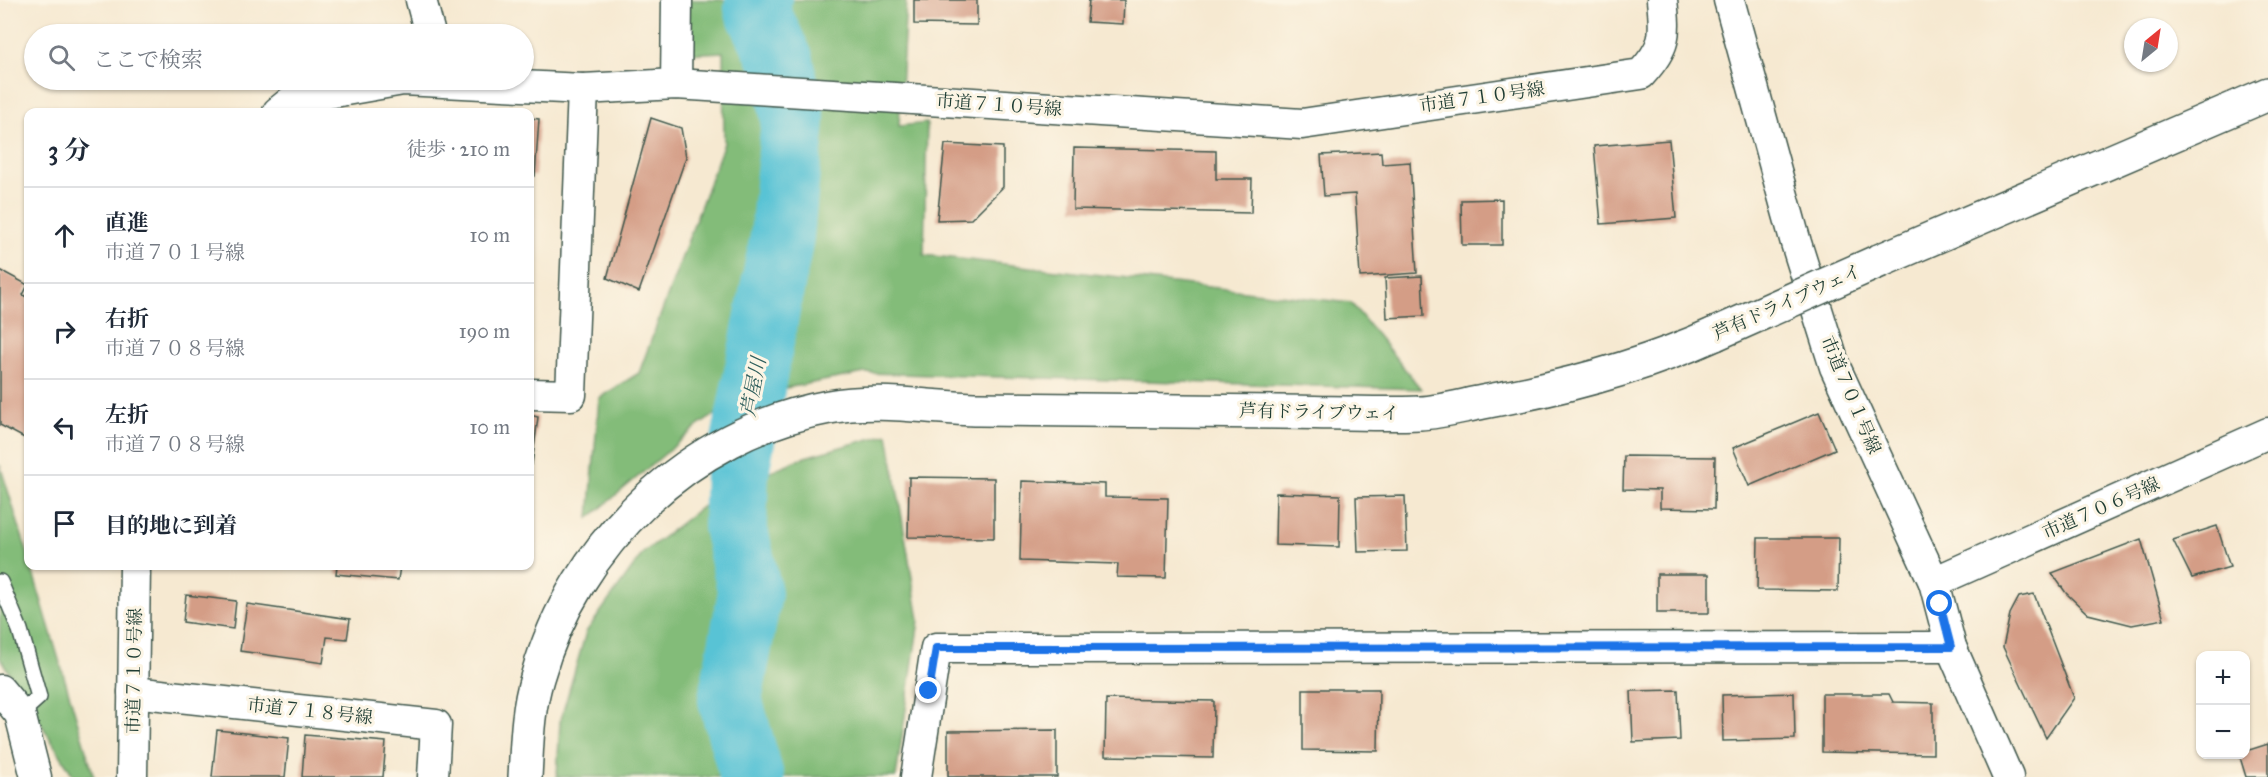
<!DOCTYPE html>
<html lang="ja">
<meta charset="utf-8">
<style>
:root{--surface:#fff;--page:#f2f2f3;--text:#1f2937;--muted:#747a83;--line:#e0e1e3}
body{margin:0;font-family:"IM FELL Great Primer","Noto Serif JP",serif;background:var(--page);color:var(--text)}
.controls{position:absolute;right:18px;bottom:18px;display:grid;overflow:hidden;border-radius:12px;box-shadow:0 2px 4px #0004}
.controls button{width:54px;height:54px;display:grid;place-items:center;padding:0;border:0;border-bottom:2px solid var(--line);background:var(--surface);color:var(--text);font:30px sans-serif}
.compass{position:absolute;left:2124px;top:18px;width:54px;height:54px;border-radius:50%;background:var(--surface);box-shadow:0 2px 4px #0004;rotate:30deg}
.stop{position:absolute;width:18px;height:18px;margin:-14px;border:4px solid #1a73e8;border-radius:50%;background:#fff}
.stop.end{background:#1a73e8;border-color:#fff;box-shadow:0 2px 6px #0008}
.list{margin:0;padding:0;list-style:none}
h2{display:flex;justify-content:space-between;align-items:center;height:78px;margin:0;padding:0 24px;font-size:26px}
h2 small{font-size:20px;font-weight:400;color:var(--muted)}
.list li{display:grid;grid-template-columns:39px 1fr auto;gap:18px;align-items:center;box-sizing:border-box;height:96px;padding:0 24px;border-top:2px solid var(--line)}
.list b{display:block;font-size:22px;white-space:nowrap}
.list p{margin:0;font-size:20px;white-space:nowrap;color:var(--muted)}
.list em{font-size:20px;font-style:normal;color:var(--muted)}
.icon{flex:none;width:33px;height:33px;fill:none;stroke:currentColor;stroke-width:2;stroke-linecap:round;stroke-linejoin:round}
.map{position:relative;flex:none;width:2268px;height:777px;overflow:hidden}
.search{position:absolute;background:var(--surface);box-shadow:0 2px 4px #0004;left:24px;top:24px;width:510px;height:66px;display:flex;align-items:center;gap:15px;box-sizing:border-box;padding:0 21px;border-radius:33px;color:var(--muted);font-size:22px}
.panel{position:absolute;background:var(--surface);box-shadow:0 2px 4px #0004;left:24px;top:108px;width:510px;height:462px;border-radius:12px}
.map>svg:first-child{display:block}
</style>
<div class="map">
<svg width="2268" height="777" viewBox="0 0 2268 777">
<rect width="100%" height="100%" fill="#fcf5e5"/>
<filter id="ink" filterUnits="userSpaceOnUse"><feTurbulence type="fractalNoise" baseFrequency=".0167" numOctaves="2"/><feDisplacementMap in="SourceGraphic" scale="12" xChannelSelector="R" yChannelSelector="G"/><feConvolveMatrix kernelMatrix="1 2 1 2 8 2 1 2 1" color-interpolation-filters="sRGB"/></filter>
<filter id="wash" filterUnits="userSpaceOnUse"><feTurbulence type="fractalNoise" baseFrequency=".008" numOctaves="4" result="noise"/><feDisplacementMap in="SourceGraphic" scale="24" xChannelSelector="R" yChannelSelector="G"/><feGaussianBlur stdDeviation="1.35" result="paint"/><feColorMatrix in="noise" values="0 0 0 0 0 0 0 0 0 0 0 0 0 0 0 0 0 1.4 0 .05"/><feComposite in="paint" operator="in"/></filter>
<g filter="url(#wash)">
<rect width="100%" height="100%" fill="#f6e9d1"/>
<g fill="#83bc79" stroke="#517c56" stroke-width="1.5">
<polygon points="688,0 906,0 899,126 927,123 924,255 1351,303 1421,389 865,373 743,396 699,425 589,518 599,398 639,373 724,143 723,52 686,54"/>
<polygon points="888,434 919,620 896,777 557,777 560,722 586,632 643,553 722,491 805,457"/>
<polygon points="0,465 28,555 28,566 31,566 94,777 74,777 0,658"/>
</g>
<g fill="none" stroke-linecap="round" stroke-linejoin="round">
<polyline stroke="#59c3d5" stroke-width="64" points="752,777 730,700 750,593 735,526 737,472 782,237 793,120 782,62 756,8 760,0"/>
</g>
<g id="blocks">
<g fill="#d49d86">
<polygon points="914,0 977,0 977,25 914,24"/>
<polygon points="1089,0 1124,0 1123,24 1087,22"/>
<polygon points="530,118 539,119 535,176 530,176"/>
<polygon points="651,118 681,128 686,157 639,292 607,278"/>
<polygon points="1669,140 1676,218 1601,224 1594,146"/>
<polygon points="945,144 1003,147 1003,187 971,219 937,220"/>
<polygon points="1074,148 1216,151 1216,179 1252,179 1251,213 1073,209"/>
<polygon points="1381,152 1382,164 1410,162 1417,273 1360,277 1355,194 1324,196 1321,155"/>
<polygon points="1502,199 1502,245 1462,245 1461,200"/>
<polygon points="0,270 28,285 23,295 28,298 28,440 0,425"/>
<polygon points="1422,276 1424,316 1387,318 1385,278"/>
<polygon points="1819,412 1835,449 1749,486 1733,448"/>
<polygon points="530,415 538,417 532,464 530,463"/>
<polygon points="1624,456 1715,457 1714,509 1660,508 1660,490 1623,489"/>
<polygon points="909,477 994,478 994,538 908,537"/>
<polygon points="1022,481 1105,484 1105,497 1168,498 1166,578 1117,577 1118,564 1020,561"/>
<polygon points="1276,493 1340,495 1339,547 1275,545"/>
<polygon points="1405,496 1407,551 1358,552 1356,497"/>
<polygon points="2217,526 2230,567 2192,578 2173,540"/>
<polygon points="1758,538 1839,538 1838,591 1757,590"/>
<polygon points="2141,539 2164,619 2132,625 2088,614 2066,593 2052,573"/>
<polygon points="337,566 400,566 398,580 336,574"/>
<rect x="1657" y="574" width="52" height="39"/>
<polygon points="2034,594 2074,698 2046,738 2003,647 2010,614 2019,597"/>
<polygon points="186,595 236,601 233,629 183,622"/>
<polygon points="247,604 350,619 347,639 327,637 323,663 240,651"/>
<polygon points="1303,689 1379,689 1378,751 1303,750"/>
<polygon points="1678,690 1680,740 1633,742 1631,691"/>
<polygon points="1794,693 1795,739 1723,741 1722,695"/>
<polygon points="1822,694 1889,694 1893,702 1933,703 1933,754 1822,752"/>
<polygon points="1106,699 1214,701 1213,758 1105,756"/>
<polygon points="217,730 289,738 285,777 212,777"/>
<polygon points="1057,730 1057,777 948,777 948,731"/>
<polygon points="305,735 386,742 383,777 302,777"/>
<polygon points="2268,744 2268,777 2246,777 2239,754 2246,754 2246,751"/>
</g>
</g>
</g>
<g filter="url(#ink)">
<use href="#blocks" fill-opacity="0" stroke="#3f574c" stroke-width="1.5"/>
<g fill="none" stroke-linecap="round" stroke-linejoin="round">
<defs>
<polyline id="lane" points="0,582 20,630 39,697 20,714"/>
<g id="street">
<polyline points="421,0 430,34"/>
<polyline points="1729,0 1796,243 1835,367 1934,582 1951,647 2008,777"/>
<polyline points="676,84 677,0"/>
<path d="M 278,112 L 294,99 L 403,80 L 583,89 L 676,84 L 1302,124 L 1641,74 C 1666,47 1666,36 1662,0"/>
<polyline points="530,394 571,395 583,89"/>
<polyline points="1934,582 2268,433"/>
<polyline points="0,690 20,714 36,777"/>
<polyline points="133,692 436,725 433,777"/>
<polyline points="132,777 135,566"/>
<polyline points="916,777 936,648 1951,647"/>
</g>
<g id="secondary">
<polyline points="1879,261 2268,94"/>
<path d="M 525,777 C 527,744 527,711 537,678 C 575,543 690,432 829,407 C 878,398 929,408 978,409 C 1078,410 1178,411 1278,412 C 1325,412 1373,415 1420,413 C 1441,412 1462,406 1483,402 C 1562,388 1642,367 1715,334"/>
</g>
</defs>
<use href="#lane" stroke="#3f574c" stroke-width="18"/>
<use href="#street" stroke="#3f574c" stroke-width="33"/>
<use href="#secondary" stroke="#3f574c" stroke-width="36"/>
<use href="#lane" stroke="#fff" stroke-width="15"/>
<use href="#street" stroke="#fff" stroke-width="30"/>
<use href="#secondary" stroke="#fff" stroke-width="33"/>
<defs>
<polyline id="secondary-bridge" points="1715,334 1879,261"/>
</defs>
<use href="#secondary-bridge" stroke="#3f574c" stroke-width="36" stroke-linecap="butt"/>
<use href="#secondary-bridge" stroke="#fff" stroke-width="33"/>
</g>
</g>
<g fill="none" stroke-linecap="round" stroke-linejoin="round" filter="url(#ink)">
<polyline stroke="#1a73e8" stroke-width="8" points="929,691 936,648 1951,647 1940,604"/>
</g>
<g text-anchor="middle" stroke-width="6" stroke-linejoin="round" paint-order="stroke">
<g font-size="18" fill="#1f3d34" stroke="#fcf5e5">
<text transform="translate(1482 97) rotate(-8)" y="6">市道７１０号線</text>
<text transform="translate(999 105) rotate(4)" y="6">市道７１０号線</text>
<text transform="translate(1787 302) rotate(-24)" y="6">芦有ドライブウェイ</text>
<text transform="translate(1851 395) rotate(67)" y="6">市道７０１号線</text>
<text transform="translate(1319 412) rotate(1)" y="6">芦有ドライブウェイ</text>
<text transform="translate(2101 508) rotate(-24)" y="6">市道７０６号線</text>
<text transform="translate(134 671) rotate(-89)" y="6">市道７１０号線</text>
<text transform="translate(310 711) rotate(6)" y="6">市道７１８号線</text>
</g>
<g font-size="20" font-style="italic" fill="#2e5e5c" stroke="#fcf5e5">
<text transform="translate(753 387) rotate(-79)" y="7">芦屋川</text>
</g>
</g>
</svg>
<div class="controls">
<button>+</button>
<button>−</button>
</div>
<svg class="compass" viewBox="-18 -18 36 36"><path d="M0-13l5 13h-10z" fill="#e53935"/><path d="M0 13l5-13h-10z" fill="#747a83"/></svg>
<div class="stop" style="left:1940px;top:604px"></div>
<div class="stop end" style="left:929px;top:691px"></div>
<div class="search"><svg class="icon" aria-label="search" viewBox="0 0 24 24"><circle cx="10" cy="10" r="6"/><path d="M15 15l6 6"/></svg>ここで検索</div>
<section class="panel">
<h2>3 分<small>徒歩 · 210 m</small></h2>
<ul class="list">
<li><svg class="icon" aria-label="ahead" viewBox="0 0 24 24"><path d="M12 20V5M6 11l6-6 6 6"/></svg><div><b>直進</b><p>市道７０１号線</p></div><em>10 m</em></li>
<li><svg class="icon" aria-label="right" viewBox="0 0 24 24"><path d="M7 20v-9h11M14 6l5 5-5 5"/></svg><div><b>右折</b><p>市道７０８号線</p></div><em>190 m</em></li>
<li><svg class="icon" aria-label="left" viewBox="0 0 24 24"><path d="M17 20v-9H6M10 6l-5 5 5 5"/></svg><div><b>左折</b><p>市道７０８号線</p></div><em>10 m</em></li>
<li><svg class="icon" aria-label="arrive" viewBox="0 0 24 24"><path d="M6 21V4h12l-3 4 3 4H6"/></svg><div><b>目的地に到着</b></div></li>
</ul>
</section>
</div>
